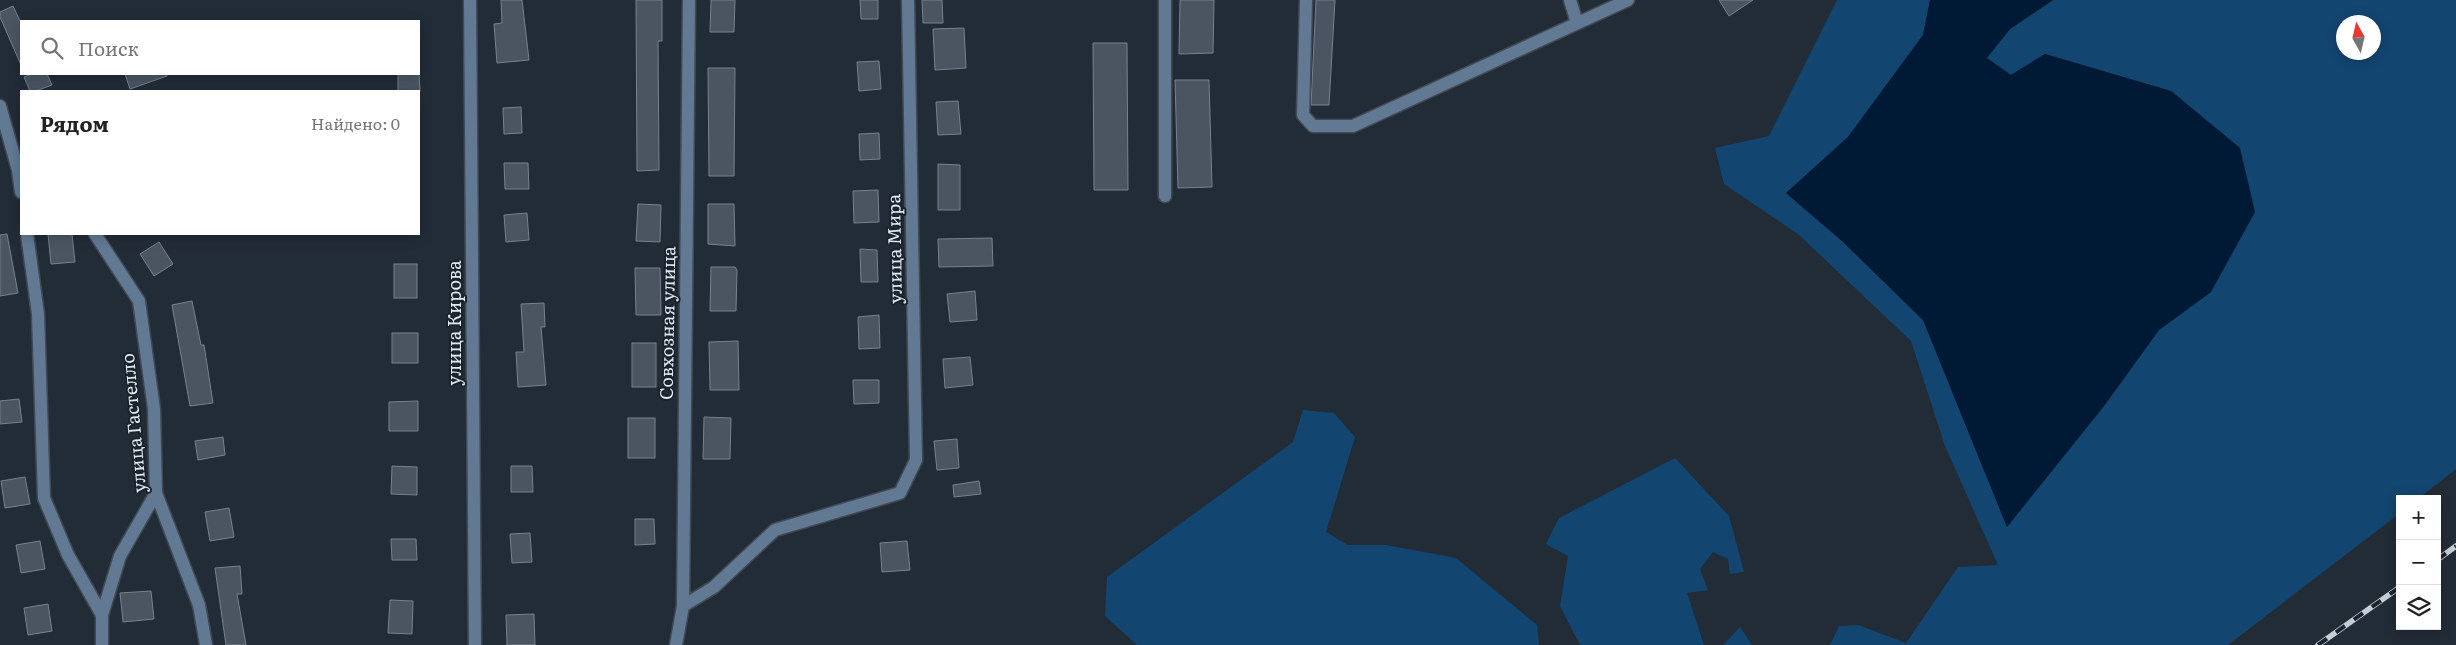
<!DOCTYPE html>
<html lang="ru">
<meta charset="utf-8">
<style>
:root{--surface:#fff;--page:#f6f6f6;--text:#222;--muted:#767676;--line:#e0e0e0}
body{margin:0;font-family:Literata,serif;background:var(--page);color:var(--text)}
.controls{position:absolute;right:15px;bottom:15px;display:grid;overflow:hidden;border-radius:0px;box-shadow:0 2px 12px #0003}
.controls button{width:45px;height:45px;display:grid;place-items:center;padding:0;border:0;border-bottom:1px solid var(--line);background:var(--surface);color:var(--text);font:25px sans-serif}
.compass{position:absolute;left:2336px;top:15px;width:45px;height:45px;border-radius:50%;background:var(--surface);box-shadow:0 2px 12px #0003;rotate:352deg}
.list{margin:0;padding:0;list-style:none}
h2{display:flex;justify-content:space-between;align-items:center;height:65px;margin:0;padding:0 20px;font-size:21px}
h2 small{font-size:16px;font-weight:400;color:var(--muted)}
.icon{flex:none;width:28px;height:28px;fill:none;stroke:currentColor;stroke-width:2;stroke-linecap:round;stroke-linejoin:round}
.map{position:relative;flex:none;width:2456px;height:645px;overflow:hidden}
.search{position:absolute;background:var(--surface);box-shadow:0 2px 12px #0003;left:20px;top:20px;width:400px;height:55px;display:flex;align-items:center;gap:12px;box-sizing:border-box;padding:0 18px;border-radius:0px;color:var(--muted);font-size:19px}
.panel{position:absolute;background:var(--surface);box-shadow:0 2px 12px #0003;left:20px;top:90px;width:400px;height:145px;border-radius:0px}
.map>svg:first-child{display:block}
</style>
<div class="map">
<svg width="2456" height="645" viewBox="0 0 2456 645">
<rect width="100%" height="100%" fill="#222c37"/>
<g fill="#134571" fill-rule="evenodd">
<path d="M 1837,0 L 1930,0 L 1923,35 L 1848,137 L 1786,193 L 1842,241 L 1923,320 L 2007,527 L 2104,406 L 2159,330 L 2211,292 L 2240,148 L 2171,91 L 2045,54 L 2011,75 L 1986,58 L 2010,29 L 2053,0 L 2456,0 L 2456,469 L 2418,499 L 2400,499 L 2400,513 L 2228,645 L 1830,645 L 1839,626 L 1858,625 L 1906,643 L 1958,567 L 1998,565 L 1945,446 L 1911,341 L 1798,234 L 1724,184 L 1715,148 L 1769,136 ZM 2344,22 L 2374,22 L 2374,52 L 2344,52 Z"/>
<polygon points="1303,410 1334,413 1355,437 1326,532 1348,545 1386,545 1456,558 1537,625 1539,645 1137,645 1105,616 1107,577 1293,442"/>
<polygon points="1675,458 1729,516 1744,572 1730,574 1728,559 1713,552 1700,569 1708,590 1687,593 1704,645 1580,645 1560,606 1568,556 1546,544 1559,518"/>
<polygon points="1740,627 1752,645 1723,645"/>
</g>
<polygon fill="#001934" points="1930,0 2053,0 2010,29 1987,58 2011,75 2045,54 2171,91 2240,148 2255,212 2211,292 2159,330 2104,406 2007,527 1923,320 1842,241 1786,193 1848,137 1923,35"/>
<g fill="#4a5561" stroke="#76828f">
<polygon points="501,0 522,0 529,60 497,63 494,24 502,23"/>
<polygon points="636,0 662,0 662,41 658,41 659,170 637,171"/>
<polygon points="711,0 735,0 734,32 710,32"/>
<polygon points="860,0 878,0 878,19 861,19"/>
<polygon points="922,0 942,0 943,23 923,23"/>
<polygon points="1180,0 1214,0 1213,53 1179,54"/>
<polygon points="1316,0 1335,0 1329,105 1311,105"/>
<polygon points="1719,0 1753,0 1729,16"/>
<polygon points="13,6 21,23 21,65 0,17 0,12"/>
<polygon points="964,28 966,68 935,70 933,29"/>
<polygon points="1093,43 1127,43 1128,190 1094,190"/>
<polygon points="879,61 881,89 859,91 857,62"/>
<polygon points="708,68 735,68 734,176 709,176"/>
<polygon points="32,74 47,74 52,85 36,91 30,91 24,77"/>
<polygon points="125,74 167,74 167,76 130,89"/>
<polygon points="398,74 419,74 420,91 398,91"/>
<polygon points="1175,80 1209,80 1212,187 1178,188"/>
<polygon points="958,101 961,134 938,135 936,102"/>
<polygon points="521,107 522,133 504,134 503,108"/>
<polygon points="879,133 880,159 860,160 859,134"/>
<polygon points="504,163 528,163 529,189 505,189"/>
<polygon points="938,164 960,165 960,210 938,210"/>
<polygon points="878,190 879,222 854,223 853,191"/>
<polygon points="638,204 661,205 660,242 636,241"/>
<polygon points="708,204 734,204 735,246 708,244"/>
<polygon points="527,213 529,240 506,242 504,215"/>
<polygon points="7,234 18,293 0,296 0,235"/>
<polygon points="48,234 72,234 75,262 51,264"/>
<polygon points="992,238 993,266 939,267 938,239"/>
<polygon points="159,242 173,264 154,276 140,254"/>
<polygon points="860,249 877,250 878,282 861,282"/>
<rect x="394" y="264" width="23" height="34"/>
<polygon points="711,267 735,267 737,270 736,311 710,311"/>
<polygon points="635,268 660,268 661,315 636,315"/>
<polygon points="975,291 977,320 950,322 947,294"/>
<polygon points="192,301 201,345 204,345 213,403 190,406 172,305"/>
<polygon points="544,303 545,327 541,327 546,385 518,387 516,352 524,352 521,304"/>
<polygon points="879,315 880,348 859,349 858,317"/>
<rect x="392" y="333" width="26" height="30"/>
<polygon points="738,341 739,390 710,390 709,342"/>
<rect x="632" y="343" width="24" height="44"/>
<polygon points="970,357 973,385 945,388 943,359"/>
<polygon points="853,380 879,380 879,403 854,404"/>
<polygon points="19,399 22,422 0,424 0,401"/>
<polygon points="418,401 418,431 389,431 389,402"/>
<polygon points="704,417 731,418 730,459 703,459"/>
<rect x="628" y="418" width="27" height="40"/>
<polygon points="223,437 225,455 198,460 195,441"/>
<polygon points="957,439 959,468 937,470 934,441"/>
<polygon points="392,466 417,467 417,495 391,494"/>
<polygon points="511,466 532,466 533,492 511,492"/>
<polygon points="25,477 30,504 5,508 1,481"/>
<polygon points="979,481 981,494 954,497 953,485"/>
<polygon points="229,508 234,537 210,541 205,512"/>
<polygon points="635,519 654,519 655,544 635,545"/>
<polygon points="530,533 532,562 512,563 510,534"/>
<polygon points="391,539 416,539 417,560 392,560"/>
<polygon points="40,541 45,569 21,573 16,545"/>
<polygon points="907,541 910,570 882,572 880,543"/>
<polygon points="240,566 242,594 237,594 246,645 226,645 215,568"/>
<polygon points="151,591 154,619 123,622 120,593"/>
<polygon points="390,600 413,601 412,634 388,633"/>
<polygon points="48,604 52,631 28,635 24,608"/>
<polygon points="534,614 535,645 507,645 506,615"/>
</g>
<g fill="none" stroke-linecap="round" stroke-linejoin="round">
<defs>
<g id="minor">
<polyline points="470,0 475,645"/>
<polyline points="1165,0 1165,196"/>
<polyline points="1306,0 1303,115 1313,126 1353,126 1628,0"/>
<polyline points="1570,0 1577,23"/>
<polyline points="0,106 18,170 21,192"/>
<polyline points="27,234 38,314 44,498 68,555 102,615 102,645"/>
<polyline points="95,234 139,301 154,409 156,493 199,605 206,645"/>
<polyline points="683,606 714,587 775,530 900,493 916,460 908,0"/>
<polyline points="102,615 120,556 156,493"/>
<polyline points="676,645 683,606 689,0"/>
</g>
</defs>
<use href="#minor" stroke="#414a54" stroke-width="15"/>
<use href="#minor" stroke="#617992" stroke-width="12"/>
<defs>
<g id="rail">
<polyline points="2437,560 2456,546"/>
<polyline points="2318,645 2400,587"/>
</g>
</defs>
<use href="#rail" stroke="#c6ced5" stroke-width="5.5"/>
<use href="#rail" stroke="#19232d" stroke-width="4" stroke-dasharray="11" stroke-linecap="butt"/>
</g>
<g text-anchor="middle" stroke-width="4" stroke-linejoin="round" paint-order="stroke">
<g font-size="18" fill="#e1e8ef" stroke="#19232d">
<text transform="translate(895 249) rotate(-91)" y="6">улица Мира</text>
<text transform="translate(455 323) rotate(-90)" y="6">улица Кирова</text>
<text transform="translate(668 323) rotate(-89)" y="6">Совхозная улица</text>
<text transform="translate(134 423) rotate(-95)" y="6">улица Гастелло</text>
</g>
</g>
</svg>
<div class="controls">
<button>+</button>
<button>−</button>
<button><svg class="icon" aria-label="layers" viewBox="0 0 24 24"><path d="M12 4l9 5-9 5-9-5zM3 14l9 5 9-5"/></svg></button>
</div>
<svg class="compass" viewBox="-18 -18 36 36"><path d="M0-13l5 13h-10z" fill="#e53935"/><path d="M0 13l5-13h-10z" fill="#767676"/></svg>
<div class="search"><svg class="icon" aria-label="search" viewBox="0 0 24 24"><circle cx="10" cy="10" r="6"/><path d="M15 15l6 6"/></svg>Поиск</div>
<section class="panel">
<h2>Рядом<small>Найдено: 0</small></h2>
<ul class="list">
</ul>
</section>
</div>
